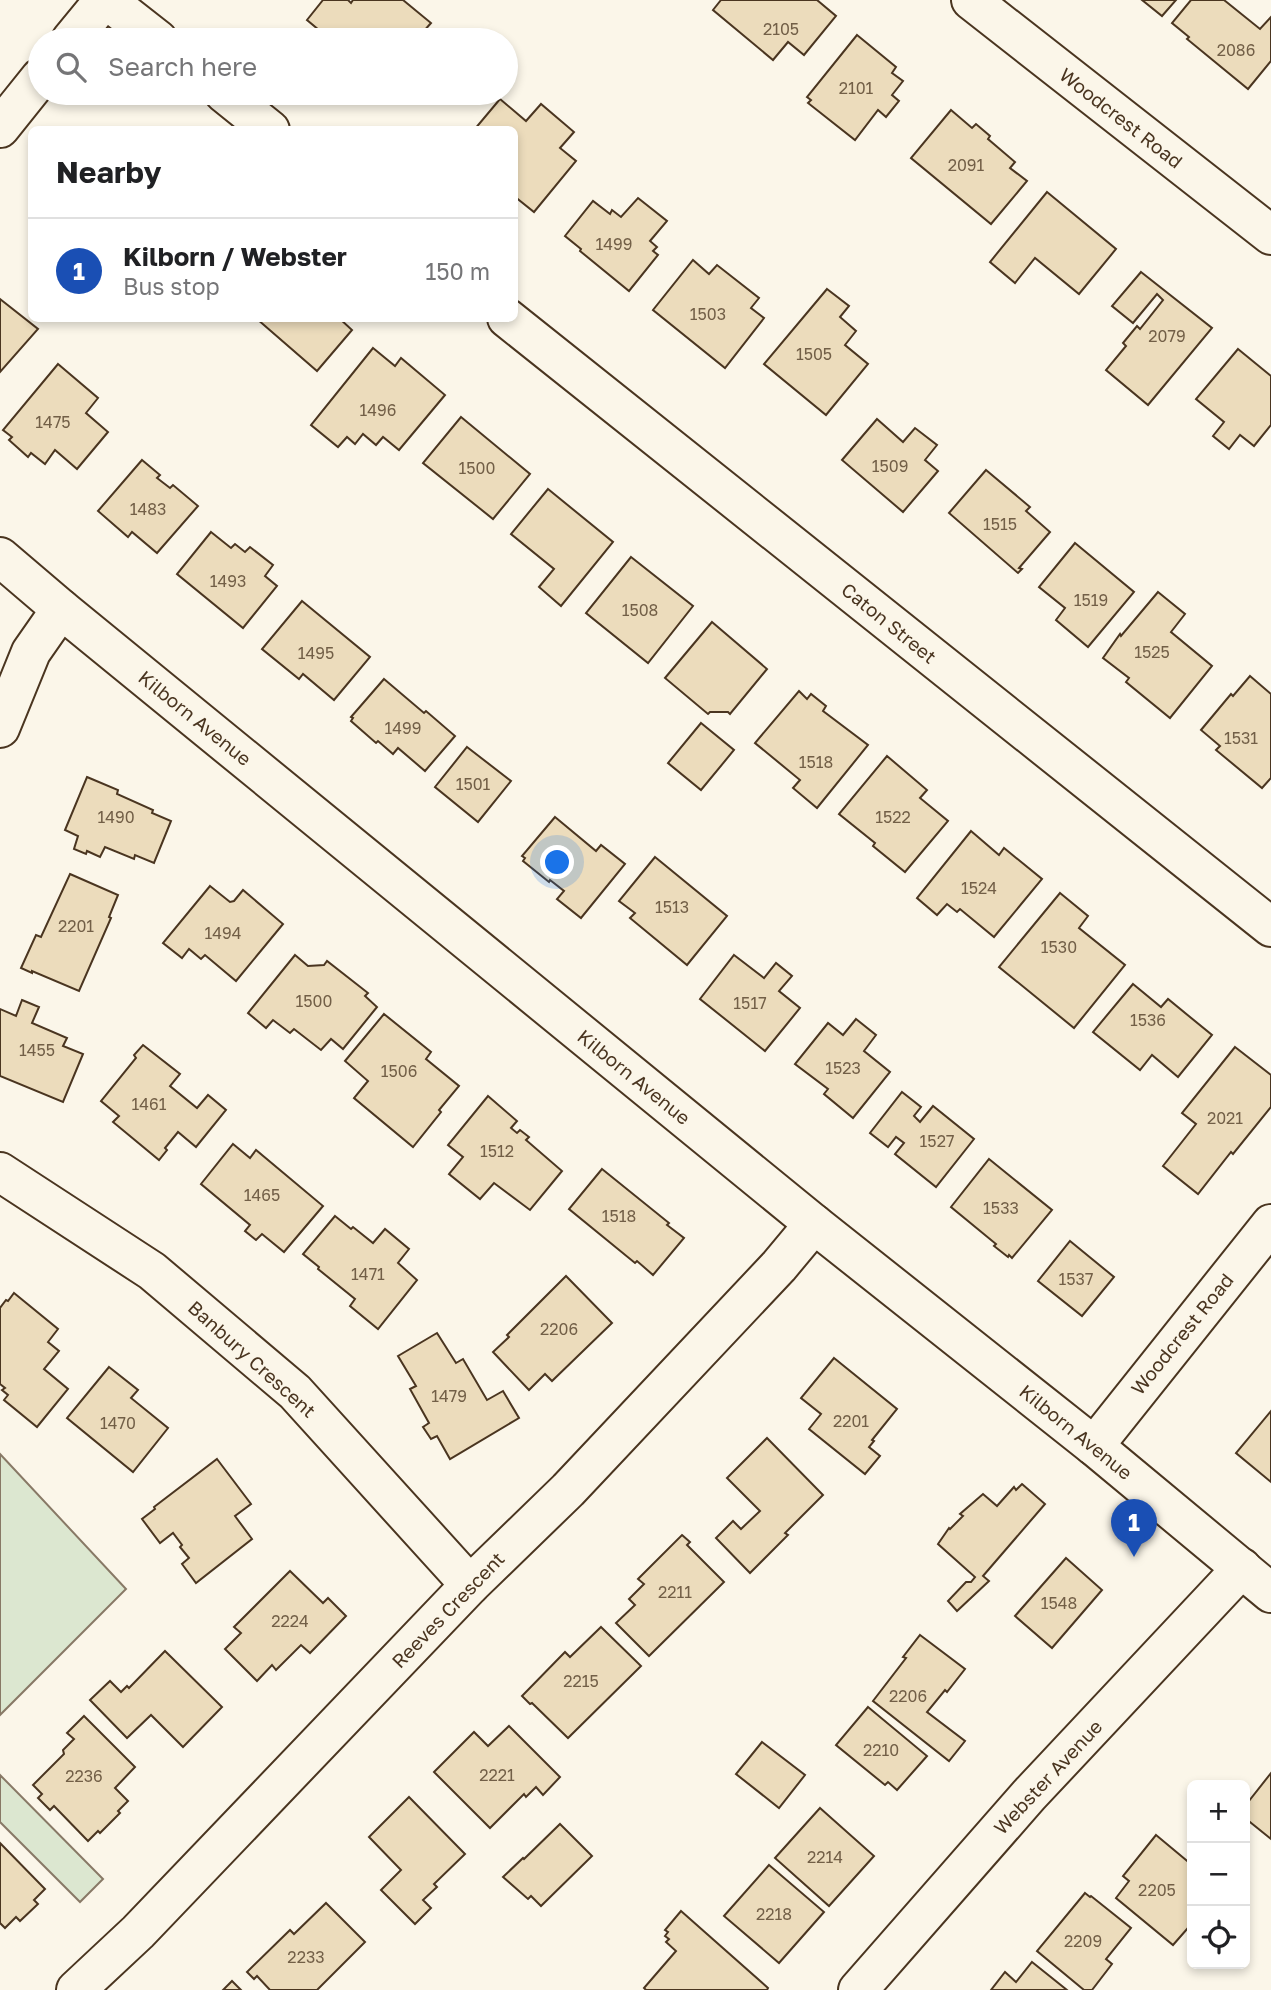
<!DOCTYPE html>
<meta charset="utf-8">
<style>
:root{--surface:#fff;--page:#f6f6f6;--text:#202124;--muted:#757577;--line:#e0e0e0;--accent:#d93025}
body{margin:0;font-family:"Golos Text",sans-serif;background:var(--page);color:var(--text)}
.controls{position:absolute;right:21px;bottom:21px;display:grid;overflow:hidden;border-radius:10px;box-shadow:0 4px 10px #0003}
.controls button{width:63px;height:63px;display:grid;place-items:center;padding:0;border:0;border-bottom:2px solid var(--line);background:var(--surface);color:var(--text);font:35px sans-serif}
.you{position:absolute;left:558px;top:863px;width:24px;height:24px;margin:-18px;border:5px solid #fff;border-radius:50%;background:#1a73e8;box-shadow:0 0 0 10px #1a73e833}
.badge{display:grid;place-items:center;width:46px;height:46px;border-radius:50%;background:var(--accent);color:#fff;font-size:23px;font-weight:700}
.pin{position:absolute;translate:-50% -58px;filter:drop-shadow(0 2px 4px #0008)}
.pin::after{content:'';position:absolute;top:37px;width:24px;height:21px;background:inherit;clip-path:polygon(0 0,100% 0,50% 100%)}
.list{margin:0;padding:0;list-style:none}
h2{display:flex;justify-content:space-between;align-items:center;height:91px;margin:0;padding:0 28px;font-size:30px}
h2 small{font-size:23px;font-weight:400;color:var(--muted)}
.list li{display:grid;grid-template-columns:46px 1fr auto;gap:21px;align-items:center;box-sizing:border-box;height:105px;padding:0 28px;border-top:2px solid var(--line)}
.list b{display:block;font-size:26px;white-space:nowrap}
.list p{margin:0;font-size:23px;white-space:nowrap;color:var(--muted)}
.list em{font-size:23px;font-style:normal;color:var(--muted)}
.icon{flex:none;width:38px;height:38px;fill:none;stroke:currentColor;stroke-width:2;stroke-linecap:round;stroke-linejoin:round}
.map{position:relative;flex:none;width:1271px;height:1990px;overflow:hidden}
.search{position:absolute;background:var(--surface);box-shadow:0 4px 10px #0003;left:28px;top:28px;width:490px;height:77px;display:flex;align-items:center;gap:18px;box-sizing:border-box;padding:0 24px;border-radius:38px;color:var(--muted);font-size:26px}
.panel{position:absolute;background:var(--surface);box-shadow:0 4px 10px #0003;left:28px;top:126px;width:490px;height:196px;border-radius:10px}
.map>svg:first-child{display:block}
</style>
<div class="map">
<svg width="1271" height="1990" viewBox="0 0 1271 1990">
<rect width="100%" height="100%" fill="#fbf6e9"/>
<g fill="#dce7d0" stroke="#887966" stroke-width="2">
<polygon points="0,1454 126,1589 0,1715"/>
<polygon points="0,1775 103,1879 80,1902 0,1822"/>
</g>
<g fill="#ecdcbc" stroke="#4a3520" stroke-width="2">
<polygon points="323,0 348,0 351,3 353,0 403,0 431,23 416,40 324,40 322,38 325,35 307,20"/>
<polygon points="721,0 817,0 836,16 804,55 788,42 773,60 713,10"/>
<polygon points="1142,0 1176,0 1162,16"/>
<polygon points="1191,0 1224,0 1260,29 1271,17 1271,61 1248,89 1187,39 1189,37 1172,23"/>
<polygon points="857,35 896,67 892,73 903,81 892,95 899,101 886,117 878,110 855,140 808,103 811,100 807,97"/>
<polygon points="500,99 526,121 541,104 574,132 560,148 576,161 534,212 514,196 514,130 474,130"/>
<polygon points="951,110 972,128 976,124 990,136 988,139 1015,162 1010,168 1027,181 991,224 911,158"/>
<polygon points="1047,192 1116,249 1079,294 1035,258 1015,283 990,262"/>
<polygon points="638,198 667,221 650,241 657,247 653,251 658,255 629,291 580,251 581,249 565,236 593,201 610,214 612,210 621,217"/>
<polygon points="693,260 709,274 717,265 759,298 751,308 764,318 725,368 653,310"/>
<polygon points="1141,272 1212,328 1148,405 1106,370 1126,346 1123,343 1137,326 1140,329 1163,300 1157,294 1133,323 1112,306"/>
<polygon points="827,289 849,306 840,317 856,331 845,345 868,364 826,415 764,364"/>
<polygon points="0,299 38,329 0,372"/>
<polygon points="339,318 352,330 317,371 257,319"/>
<polygon points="373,348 395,366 401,358 445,395 399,450 383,437 376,445 363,434 355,444 347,437 338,447 311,425"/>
<polygon points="1238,349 1271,376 1271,425 1254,446 1240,435 1229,449 1213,436 1224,422 1196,399"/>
<polygon points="58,364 98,398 86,413 108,432 77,469 55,450 45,464 31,453 28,457 9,440 12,437 3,430"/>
<polygon points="461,417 530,474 493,519 423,463"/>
<polygon points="877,419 903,442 915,428 937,445 925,460 938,471 903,512 842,460"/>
<polygon points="142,460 160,475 157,478 170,488 173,485 198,506 157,553 132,532 128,537 98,511"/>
<polygon points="986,470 1030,507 1026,511 1050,532 1019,568 1022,569 1018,573 949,513"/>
<polygon points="548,489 613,542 561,606 539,587 554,569 511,534"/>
<polygon points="211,532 231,548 235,544 245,552 250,547 273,565 265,576 277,586 243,628 177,574"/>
<polygon points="1075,543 1134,592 1088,647 1056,620 1065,608 1039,587"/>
<polygon points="631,557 693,606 648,663 586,613"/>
<polygon points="1158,592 1185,614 1171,632 1212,666 1170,718 1126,682 1129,678 1103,658 1120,634 1121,636"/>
<polygon points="302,601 370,657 334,700 303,674 299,679 262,649"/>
<polygon points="712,622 767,669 730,714 728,712 710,712 708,714 665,678"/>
<polygon points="1250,676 1271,694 1271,778 1262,788 1216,750 1220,746 1201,730 1231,694 1233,696"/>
<polygon points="384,679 424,713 426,711 455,736 425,771 398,748 393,754 378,741 376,743 351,721 353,718 351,717"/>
<polygon points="799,691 807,699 811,694 826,706 823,711 868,745 817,808 793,788 800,780 755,743"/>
<polygon points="701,723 734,750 701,790 668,763"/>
<polygon points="467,747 511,781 478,822 435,787"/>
<polygon points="887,756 927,790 920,798 948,821 905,872 873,846 875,843 839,814"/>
<polygon points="87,777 118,790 117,794 153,810 152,813 171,821 154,863 135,855 134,859 105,847 100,857 87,851 86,854 74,849 78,836 65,830"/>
<polygon points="555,817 596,851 601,845 625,864 581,918 557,899 564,891 550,880 549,882 523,861 525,858 522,856"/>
<polygon points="971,831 999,855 1004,848 1042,879 994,937 960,909 957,912 947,904 937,915 917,898"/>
<polygon points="655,857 727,916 687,965 630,918 635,913 619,901"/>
<polygon points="70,874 118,895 109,917 111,918 79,991 32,971 32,973 21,968 36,935 41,937"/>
<polygon points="210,886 230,902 234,901 243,890 283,924 236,981 205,955 201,959 189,949 182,958 163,943"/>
<polygon points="1060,893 1088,916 1079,928 1125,965 1074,1028 999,967"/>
<polygon points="295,955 308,966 324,965 327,961 368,993 365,996 377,1007 343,1049 331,1039 321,1050 294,1029 290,1033 273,1020 266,1028 248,1013"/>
<polygon points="734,955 764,978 776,963 792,976 779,991 800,1008 765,1051 700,999"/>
<polygon points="1133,984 1161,1007 1168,999 1212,1035 1178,1077 1152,1055 1140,1070 1093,1032"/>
<polygon points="22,1000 39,1007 32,1023 67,1038 63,1046 83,1054 63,1102 0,1076 0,1009 16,1016"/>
<polygon points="384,1014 431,1052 426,1059 459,1086 439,1110 441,1112 413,1147 354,1098 368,1081 345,1061"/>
<polygon points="856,1019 876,1035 864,1051 890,1072 853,1118 824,1094 828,1089 795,1064 828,1023 843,1035"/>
<polygon points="143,1045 180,1074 170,1086 197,1108 208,1095 226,1110 196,1147 178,1132 165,1148 167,1150 159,1160 113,1122 119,1116 101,1101 136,1058 134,1055"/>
<polygon points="1235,1047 1271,1075 1271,1107 1233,1154 1231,1152 1198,1194 1163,1166 1196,1124 1182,1113"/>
<polygon points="902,1092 921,1107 914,1116 920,1122 933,1106 974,1139 936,1187 895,1154 904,1143 896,1137 888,1147 870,1133"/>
<polygon points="488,1096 517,1121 511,1128 517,1133 520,1130 529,1137 526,1140 562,1171 530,1210 494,1183 480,1199 449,1174 463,1157 448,1145"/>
<polygon points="233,1144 250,1158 256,1150 323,1206 284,1252 262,1234 256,1240 245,1231 250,1225 201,1184"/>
<polygon points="989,1159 1052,1210 1012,1258 1009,1255 1008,1257 994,1246 996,1244 951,1207"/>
<polygon points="602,1169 669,1223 667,1225 684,1238 653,1275 637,1261 635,1263 569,1209"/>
<polygon points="335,1216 351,1229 353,1227 373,1243 385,1229 409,1249 398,1263 417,1280 378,1329 350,1306 355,1299 318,1269 319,1267 303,1254"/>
<polygon points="1070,1241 1114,1277 1082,1316 1038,1281"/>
<polygon points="566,1276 612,1323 552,1381 545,1374 529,1390 493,1352 509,1337 507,1335"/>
<polygon points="14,1293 58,1329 48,1342 59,1351 44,1369 68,1389 37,1427 4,1400 8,1395 2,1390 5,1388 0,1384 0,1308 6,1300 8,1301"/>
<polygon points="437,1333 456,1363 463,1359 487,1400 503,1391 519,1418 450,1459 437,1436 431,1439 423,1427 429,1423 410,1389 416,1386 398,1356"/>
<polygon points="834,1358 897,1409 872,1440 874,1441 869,1447 880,1456 865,1474 809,1429 821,1414 801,1398"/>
<polygon points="109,1367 138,1390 131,1398 168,1428 133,1472 67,1418"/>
<polygon points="1271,1411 1271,1482 1236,1453"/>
<polygon points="767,1438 823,1495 785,1533 788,1535 750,1573 716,1538 733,1521 741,1529 760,1511 727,1478"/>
<polygon points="217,1459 251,1504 235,1516 252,1539 196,1583 182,1564 189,1558 180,1547 182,1545 173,1533 160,1543 142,1519 155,1509 154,1507"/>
<polygon points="1022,1484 1045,1504 983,1576 989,1581 957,1611 948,1601 966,1582 971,1582 975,1577 938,1544 949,1528 950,1529 963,1516 960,1514 983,1494 997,1506 1014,1487 1016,1490"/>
<polygon points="682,1535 690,1542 687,1545 724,1582 649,1656 616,1623 635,1605 629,1599 644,1584 638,1579"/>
<polygon points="1066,1558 1102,1590 1052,1648 1015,1616"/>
<polygon points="290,1571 323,1603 328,1598 346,1616 310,1653 301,1645 276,1670 272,1665 257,1681 225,1649 241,1633 234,1627"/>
<polygon points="601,1627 641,1666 568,1738 532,1703 530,1704 522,1696 565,1652 570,1657"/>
<polygon points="920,1635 965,1669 947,1692 945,1690 927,1712 965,1741 949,1761 873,1701 906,1658 903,1657"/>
<polygon points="165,1651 222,1707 183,1747 151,1715 127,1738 90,1700 110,1681 121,1692 127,1686 129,1688"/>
<polygon points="868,1707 927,1756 897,1790 888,1782 885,1785 836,1745"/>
<polygon points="84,1716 135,1767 115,1788 128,1801 118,1811 120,1813 100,1833 98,1831 88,1841 54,1806 50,1810 38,1798 42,1794 33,1785 64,1754 63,1750 74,1739 67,1733"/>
<polygon points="509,1726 560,1777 543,1795 536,1787 526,1797 524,1794 490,1828 434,1772 474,1732 488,1746"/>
<polygon points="762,1742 805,1775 779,1808 736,1774"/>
<polygon points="1271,1773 1271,1839 1245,1818 1245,1806"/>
<polygon points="409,1797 465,1854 434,1884 437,1887 423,1900 431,1908 415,1924 381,1890 401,1870 369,1837"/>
<polygon points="820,1808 874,1856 829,1906 775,1858"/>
<polygon points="560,1824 592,1856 541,1906 531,1896 528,1899 503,1877 523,1858 524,1859"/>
<polygon points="1156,1835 1192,1865 1192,1926 1189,1931 1187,1929 1173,1945 1116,1898 1129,1881 1123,1876"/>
<polygon points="0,1843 45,1889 34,1900 38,1904 20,1921 16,1917 5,1928 0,1923"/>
<polygon points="769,1865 824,1912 779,1963 724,1916"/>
<polygon points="1085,1893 1090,1897 1091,1896 1131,1928 1106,1959 1112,1964 1092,1990 1084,1990 1037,1951"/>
<polygon points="326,1903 365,1942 317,1990 270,1990 257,1976 254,1979 247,1972 290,1930 294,1934"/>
<polygon points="681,1911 768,1988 767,1990 646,1990 644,1988 676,1951 666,1942 669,1939 665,1936 668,1932 665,1930"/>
<polygon points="1032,1962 1067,1990 991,1990 1005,1972 1016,1982"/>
<polygon points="232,1981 241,1990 223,1990"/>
</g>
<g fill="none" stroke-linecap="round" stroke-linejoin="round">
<defs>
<g id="minor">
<polyline points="107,0 158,40"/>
<polyline points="971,0 1271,235"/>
<polyline points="71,40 104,0"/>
<polyline points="224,93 270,130"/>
<polyline points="0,128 40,78"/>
<polyline points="507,318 1271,927"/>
<polyline points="0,557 61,609 814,1224 1094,1446 1271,1593"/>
<polyline points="0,728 31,652 61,609"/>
<polyline points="0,1172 152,1271 295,1392 470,1585"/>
<polyline points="1094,1446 1271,1224"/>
<polyline points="76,1990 138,1932 470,1585 568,1490 779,1266 814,1224"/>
<polyline points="858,1990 1029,1795 1242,1568"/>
</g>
</defs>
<use href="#minor" stroke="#4a3520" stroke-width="42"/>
<use href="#minor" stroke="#fbf6e9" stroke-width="38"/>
</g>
<g text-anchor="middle" stroke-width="5" stroke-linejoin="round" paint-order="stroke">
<g font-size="16" fill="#725f47">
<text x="781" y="35">2105</text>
<text x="1236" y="56">2086</text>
<text x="856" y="94">2101</text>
<text x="966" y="171">2091</text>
<text x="614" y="250">1499</text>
<text x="708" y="320">1503</text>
<text x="1167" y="342">2079</text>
<text x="814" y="360">1505</text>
<text x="378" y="416">1496</text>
<text x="53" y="428">1475</text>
<text x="890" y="472">1509</text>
<text x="477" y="474">1500</text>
<text x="148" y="515">1483</text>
<text x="1000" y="530">1515</text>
<text x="228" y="587">1493</text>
<text x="1091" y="606">1519</text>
<text x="640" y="616">1508</text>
<text x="1152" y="658">1525</text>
<text x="316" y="659">1495</text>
<text x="403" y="734">1499</text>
<text x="1241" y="744">1531</text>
<text x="816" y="768">1518</text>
<text x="473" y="790">1501</text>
<text x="116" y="823">1490</text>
<text x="893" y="823">1522</text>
<text x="979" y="894">1524</text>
<text x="672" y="913">1513</text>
<text x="76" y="932">2201</text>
<text x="223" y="939">1494</text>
<text x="1059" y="953">1530</text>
<text x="314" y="1007">1500</text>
<text x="750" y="1009">1517</text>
<text x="1148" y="1026">1536</text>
<text x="37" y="1056">1455</text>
<text x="843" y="1074">1523</text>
<text x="399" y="1077">1506</text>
<text x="149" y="1110">1461</text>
<text x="1225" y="1124">2021</text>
<text x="937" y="1147">1527</text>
<text x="497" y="1157">1512</text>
<text x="262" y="1201">1465</text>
<text x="1001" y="1214">1533</text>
<text x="619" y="1222">1518</text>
<text x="368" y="1280">1471</text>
<text x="1076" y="1285">1537</text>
<text x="559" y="1335">2206</text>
<text x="449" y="1402">1479</text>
<text x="851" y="1427">2201</text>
<text x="118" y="1429">1470</text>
<text x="675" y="1598">2211</text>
<text x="1059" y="1609">1548</text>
<text x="290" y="1627">2224</text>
<text x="581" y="1687">2215</text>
<text x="908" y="1702">2206</text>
<text x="881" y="1756">2210</text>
<text x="497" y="1781">2221</text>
<text x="84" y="1782">2236</text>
<text x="825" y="1863">2214</text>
<text x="1157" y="1896">2205</text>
<text x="774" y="1920">2218</text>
<text x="1083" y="1947">2209</text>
<text x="306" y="1963">2233</text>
</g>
<g font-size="19" fill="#4a3520" stroke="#fbf6e9">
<text transform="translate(1121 118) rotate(38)" y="7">Woodcrest Road</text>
<text transform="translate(889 623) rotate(39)" y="7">Caton Street</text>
<text transform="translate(195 718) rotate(39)" y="7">Kilborn Avenue</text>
<text transform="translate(634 1077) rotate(39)" y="7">Kilborn Avenue</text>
<text transform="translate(1182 1334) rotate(-51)" y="7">Woodcrest Road</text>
<text transform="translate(252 1359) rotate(42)" y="7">Banbury Crescent</text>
<text transform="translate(1076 1432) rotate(39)" y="7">Kilborn Avenue</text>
<text transform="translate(448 1610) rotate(-46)" y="7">Reeves Crescent</text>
<text transform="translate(1048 1777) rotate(-47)" y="7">Webster Avenue</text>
</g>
</g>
</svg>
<div class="controls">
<button>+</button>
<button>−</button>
<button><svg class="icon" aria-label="locate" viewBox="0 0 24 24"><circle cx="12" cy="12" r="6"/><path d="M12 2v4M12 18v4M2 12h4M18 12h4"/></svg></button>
</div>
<div class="you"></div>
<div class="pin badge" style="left:1134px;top:1557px;background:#1a4fb4">1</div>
<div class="search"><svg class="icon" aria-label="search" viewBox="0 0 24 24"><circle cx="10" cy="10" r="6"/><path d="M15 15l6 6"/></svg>Search here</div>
<section class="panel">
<h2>Nearby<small></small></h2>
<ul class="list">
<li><span class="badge" style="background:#1a4fb4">1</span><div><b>Kilborn / Webster</b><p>Bus stop</p></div><em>150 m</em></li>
</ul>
</section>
</div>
